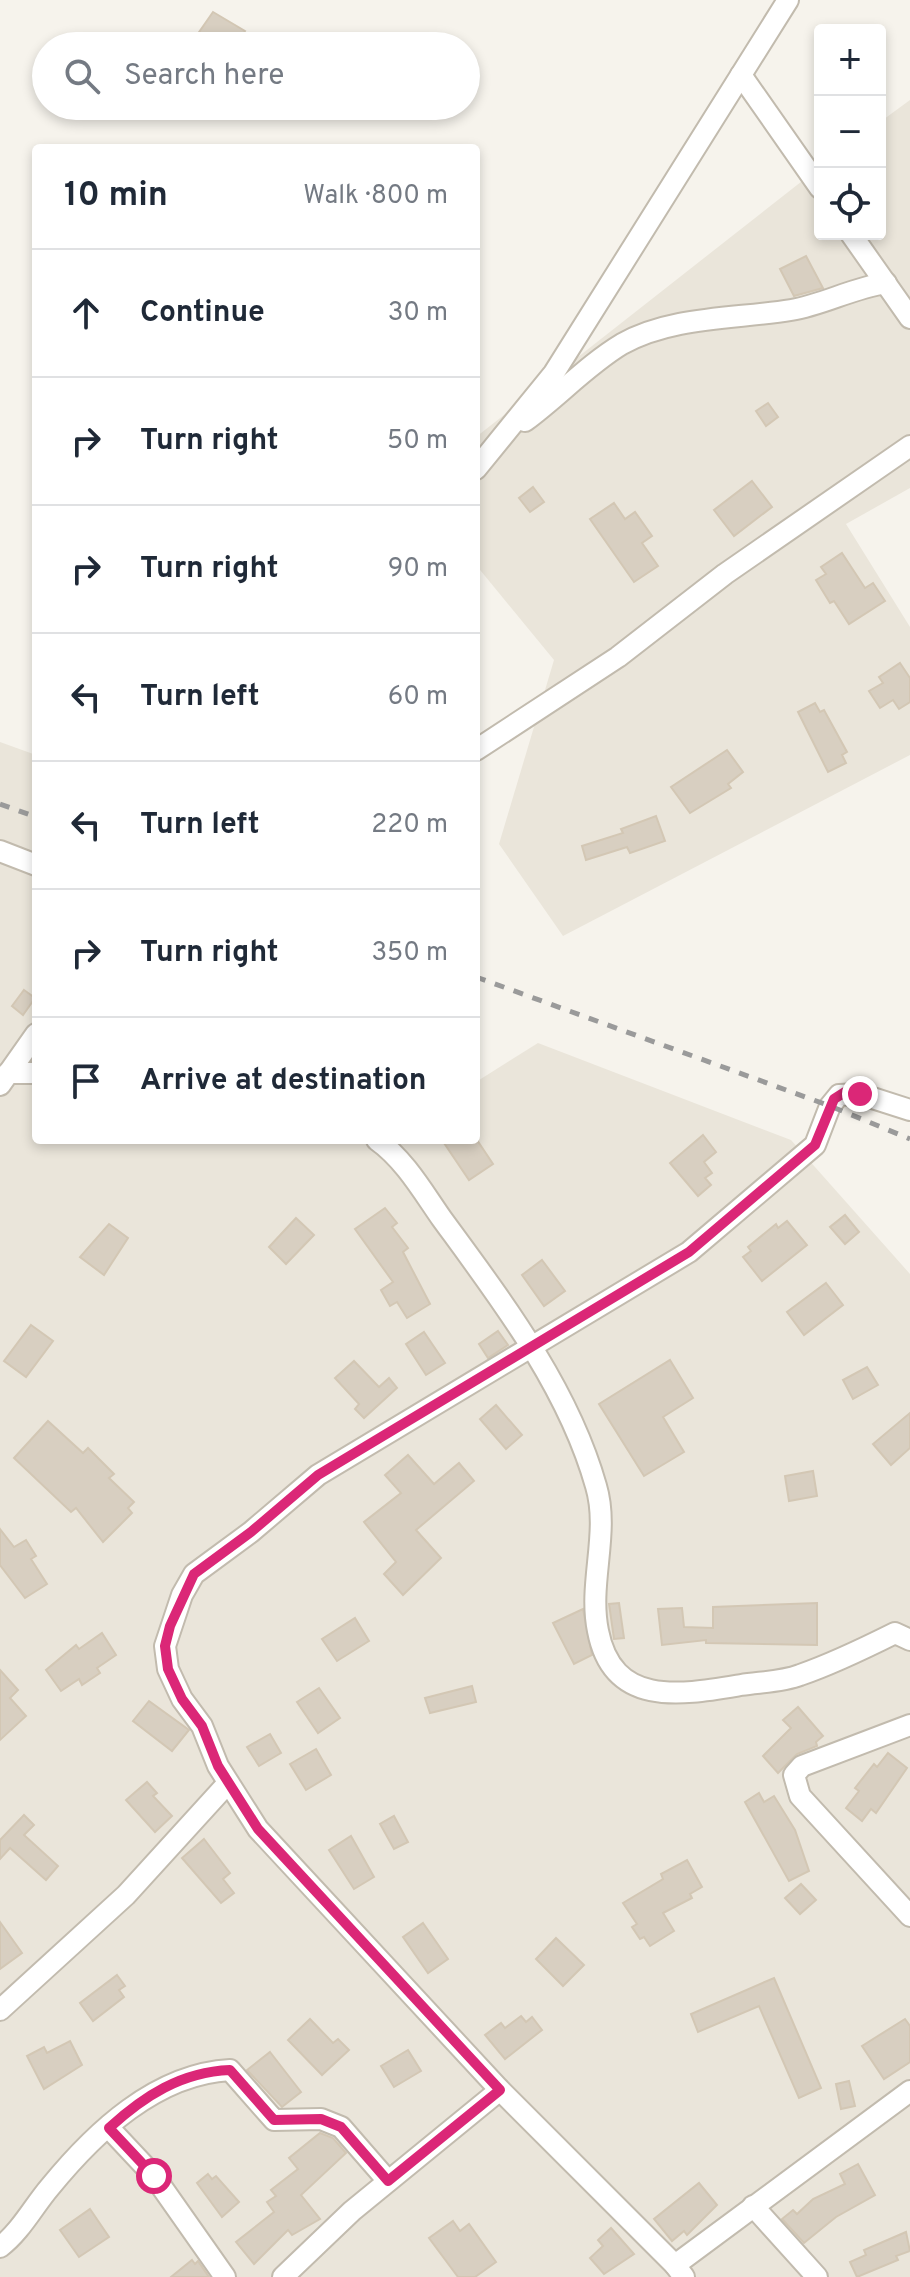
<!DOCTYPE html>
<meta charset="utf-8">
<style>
:root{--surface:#fff;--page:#f2f2f3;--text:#1f2937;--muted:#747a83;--line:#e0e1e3}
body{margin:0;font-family:Overpass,sans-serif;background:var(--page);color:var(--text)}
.controls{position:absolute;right:24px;top:24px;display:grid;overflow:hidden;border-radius:8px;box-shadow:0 4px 12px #0003}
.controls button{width:72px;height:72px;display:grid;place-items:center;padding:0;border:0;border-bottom:2px solid var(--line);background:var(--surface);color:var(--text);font:40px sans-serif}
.stop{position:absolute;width:24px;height:24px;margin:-18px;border:6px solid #db2777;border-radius:50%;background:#fff}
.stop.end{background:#db2777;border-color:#fff;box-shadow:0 2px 8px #0008}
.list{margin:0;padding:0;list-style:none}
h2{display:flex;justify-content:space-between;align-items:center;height:104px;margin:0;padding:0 32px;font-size:34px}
h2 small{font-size:26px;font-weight:400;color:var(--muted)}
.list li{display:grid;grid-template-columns:52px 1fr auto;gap:24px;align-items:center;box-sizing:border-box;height:128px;padding:0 32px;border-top:2px solid var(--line)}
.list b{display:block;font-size:30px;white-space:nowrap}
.list em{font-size:26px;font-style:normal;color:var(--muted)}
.icon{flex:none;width:44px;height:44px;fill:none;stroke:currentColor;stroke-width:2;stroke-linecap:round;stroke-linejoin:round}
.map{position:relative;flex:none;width:910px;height:2277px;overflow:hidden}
.search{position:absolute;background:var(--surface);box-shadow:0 4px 12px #0003;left:32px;top:32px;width:448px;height:88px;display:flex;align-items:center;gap:20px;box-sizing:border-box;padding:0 28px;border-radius:44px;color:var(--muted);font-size:30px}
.panel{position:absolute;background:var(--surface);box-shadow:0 4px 12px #0003;left:32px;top:144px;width:448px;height:1000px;border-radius:8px}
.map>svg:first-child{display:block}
</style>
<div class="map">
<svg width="910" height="2277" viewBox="0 0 910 2277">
<rect width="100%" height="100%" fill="#f6f3ec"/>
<g fill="#eae5da">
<polygon points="910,100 910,488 846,524 910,627 910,755 563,936 499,844 554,660 476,565 476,437 820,167 820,234 880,234 880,122"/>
<polygon points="0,742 36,755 36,1140 476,1140 476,1082 538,1043 791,1140 910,1274 910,2277 0,2277"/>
</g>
<g fill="#d8cfc1" stroke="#d3c7b4" stroke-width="2">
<polygon points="213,12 245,31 243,34 263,46 209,46 195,38"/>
<polygon points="806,256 823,288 794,296 780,269"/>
<polygon points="768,403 778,417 766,426 756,411"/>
<polygon points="752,481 772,507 734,536 714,510"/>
<polygon points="533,487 544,502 530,512 519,498"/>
<polygon points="614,503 625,519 635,512 652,536 642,543 658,566 634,582 590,519"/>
<polygon points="842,553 865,588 873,583 885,601 849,624 834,601 830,603 816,580 826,574 821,567"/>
<polygon points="900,663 910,678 910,702 899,709 893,700 880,708 869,691 883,683 879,677"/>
<polygon points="815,703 820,712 824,710 847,752 842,755 846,763 828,772 798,712"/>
<polygon points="727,750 743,772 728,784 731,788 690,813 671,787"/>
<polygon points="656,816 665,841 630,853 627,847 586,860 582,846 623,833 621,829"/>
<polygon points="24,990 35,998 23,1015 12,1006"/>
<polygon points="703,1135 716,1152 704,1162 712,1173 705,1178 711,1185 698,1196 670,1163"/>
<polygon points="442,1140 477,1140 493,1164 469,1180"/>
<polygon points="385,1208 397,1223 392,1227 408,1248 403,1252 430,1304 407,1318 397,1302 390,1306 381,1290 393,1282 355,1229"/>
<polygon points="845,1215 859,1232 845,1244 830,1227"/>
<polygon points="296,1218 314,1235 286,1264 269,1247"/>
<polygon points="787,1221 807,1245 762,1281 743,1257 751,1251 748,1247 776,1224 778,1228"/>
<polygon points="109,1224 128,1238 104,1275 80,1257"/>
<polygon points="542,1260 565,1291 544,1306 522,1275"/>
<polygon points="826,1283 843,1305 804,1335 787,1312"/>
<polygon points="31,1325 53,1341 26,1377 4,1361"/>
<polygon points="498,1331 508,1345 488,1358 479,1344"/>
<polygon points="424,1332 445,1363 426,1375 406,1344"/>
<polygon points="670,1360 693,1398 663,1417 684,1452 644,1476 599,1404"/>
<polygon points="354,1361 379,1387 389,1378 397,1388 364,1418 355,1409 359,1404 335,1378"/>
<polygon points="867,1367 878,1385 853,1399 843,1380"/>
<polygon points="496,1405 522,1435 506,1449 480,1419"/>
<polygon points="910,1413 910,1448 891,1465 873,1444"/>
<polygon points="48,1421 83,1453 88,1448 114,1474 109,1478 134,1502 128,1508 132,1513 103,1542 76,1508 71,1512 14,1458"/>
<polygon points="408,1455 434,1484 459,1463 474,1481 416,1530 441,1558 403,1595 384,1574 396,1562 364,1522 401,1493 385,1475"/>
<polygon points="813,1471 817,1496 789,1501 785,1476"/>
<polygon points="0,1529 14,1547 26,1540 36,1556 31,1559 47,1584 25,1598 0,1565"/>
<polygon points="619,1603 624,1638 614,1639 609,1604"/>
<polygon points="817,1603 817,1645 706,1643 706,1640 662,1645 658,1609 682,1608 684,1627 713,1628 713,1607"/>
<polygon points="583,1609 592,1655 574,1664 553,1623"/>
<polygon points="355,1618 369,1641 337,1661 322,1639"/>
<polygon points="102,1633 116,1655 97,1668 100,1673 82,1685 79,1679 61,1691 46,1670 76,1645 79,1649"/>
<polygon points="0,1670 18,1690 10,1698 26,1716 0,1740"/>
<polygon points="472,1686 476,1702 430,1713 425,1698"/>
<polygon points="319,1688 340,1718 318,1733 297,1702"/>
<polygon points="149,1701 189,1730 172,1751 133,1721"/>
<polygon points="798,1707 823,1736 816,1742 817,1746 797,1754 778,1773 763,1756 791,1728 783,1720"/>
<polygon points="270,1734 281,1753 259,1766 247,1747"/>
<polygon points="316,1749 331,1775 306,1790 290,1764"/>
<polygon points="888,1753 907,1768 876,1813 871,1809 862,1821 846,1808 859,1791 855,1788 874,1764 877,1767"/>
<polygon points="147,1782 157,1793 153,1796 172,1816 155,1832 126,1800"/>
<polygon points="759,1793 764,1802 774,1796 795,1830 809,1871 789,1881 745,1802"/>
<polygon points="24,1815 34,1825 24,1835 58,1866 46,1880 10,1848 0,1859 0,1840"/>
<polygon points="394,1816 408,1842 394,1849 380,1824"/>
<polygon points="351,1836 374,1877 354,1889 329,1850"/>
<polygon points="204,1839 230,1873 223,1879 234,1893 221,1903 182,1858"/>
<polygon points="687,1860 702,1887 690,1894 692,1898 663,1913 674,1931 650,1946 644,1937 640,1939 632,1927 637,1924 623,1903 663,1879 661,1874"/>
<polygon points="801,1884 816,1900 800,1914 785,1898"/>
<polygon points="0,1922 22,1953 0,1969"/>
<polygon points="423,1923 448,1959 428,1973 403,1937"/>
<polygon points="556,1938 584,1965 563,1986 536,1959"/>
<polygon points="117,1975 125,1986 119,1990 124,1997 93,2021 80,2003"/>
<polygon points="774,1978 821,2088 799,2098 759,2006 698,2032 691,2014"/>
<polygon points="521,2016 526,2022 532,2017 542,2030 505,2059 485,2035 501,2023 505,2028"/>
<polygon points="310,2019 333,2043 338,2039 349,2050 322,2075 288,2040"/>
<polygon points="905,2019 910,2026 910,2062 884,2079 862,2046"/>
<polygon points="70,2041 82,2065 44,2089 27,2056 44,2047 47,2053"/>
<polygon points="408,2050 421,2071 394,2087 381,2066"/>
<polygon points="270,2052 301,2092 282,2107 247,2070"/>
<polygon points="849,2081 855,2106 841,2109 836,2084"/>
<polygon points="320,2133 333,2138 346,2153 301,2195 320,2219 292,2235 288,2230 254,2264 236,2242 274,2212 267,2202 276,2196 271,2190 298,2169 289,2158"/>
<polygon points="858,2164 875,2195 836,2217 804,2243 782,2219 793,2210 797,2214 813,2199 845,2184 840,2174"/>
<polygon points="208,2174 212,2179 216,2176 239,2202 222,2217 197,2183"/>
<polygon points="699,2183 717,2205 687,2235 684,2231 672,2241 654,2219"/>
<polygon points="90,2209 109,2237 79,2257 60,2230"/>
<polygon points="453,2221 460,2231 469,2224 496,2262 475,2277 458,2277 429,2238"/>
<polygon points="611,2228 634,2254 604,2274 590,2258 603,2246 598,2240"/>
<polygon points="906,2232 910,2251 896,2256 898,2260 857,2277 850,2262 866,2255 864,2250"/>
<polygon points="192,2260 195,2264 198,2261 209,2277 171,2277"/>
</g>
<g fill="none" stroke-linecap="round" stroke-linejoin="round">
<defs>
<g id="minor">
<polyline points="741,75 820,188"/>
<polyline points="851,234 910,318"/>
<path d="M 525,421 C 558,397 587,365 622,344 C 672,316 736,319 791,310 C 823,305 852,288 886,283"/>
<polyline points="476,469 554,373 788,0"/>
<polyline points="476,750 618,657 725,574 910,446"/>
<polyline points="0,851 36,865"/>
<polyline points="8,1073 36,1073"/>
<polyline points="0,1085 36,1034"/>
<path d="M 377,1140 C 405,1160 423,1192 442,1219 C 502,1301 568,1387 596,1486 C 610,1533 588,1583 598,1631 C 613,1708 681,1695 741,1685 C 760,1682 782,1682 800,1675 C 832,1664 865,1648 895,1633 L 910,1640"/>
<polyline points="910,1725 802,1766 794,1775 800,1796 910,1916"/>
<polyline points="0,2010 126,1895 228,1783"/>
<polyline points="109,2128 154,2176 225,2277"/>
<polyline points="753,2206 817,2277"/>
<path d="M 0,2247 C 21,2231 33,2207 50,2187 C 95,2132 156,2074 230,2070 L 274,2120 L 321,2119 L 341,2127 L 388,2181"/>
<polyline points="675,2265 500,2090 258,1829 218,1766 202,1726 182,1699 168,1669 165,1646 182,1595 194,1574 251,1532 318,1475 689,1252 815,1145 830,1106 839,1095 860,1094 910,1110"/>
<polyline points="283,2277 352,2211 500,2090"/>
<polyline points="684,2277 675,2265 910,2091"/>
</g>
</defs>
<use href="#minor" stroke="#c2bbae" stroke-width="24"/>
<use href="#minor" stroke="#fff" stroke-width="20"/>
<g stroke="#9a9a9a" stroke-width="5" stroke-dasharray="10 10" stroke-linecap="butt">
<polyline points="0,804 36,817"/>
<polyline points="476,977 830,1106 910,1139"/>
</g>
</g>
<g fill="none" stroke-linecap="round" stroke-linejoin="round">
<path stroke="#db2777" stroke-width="10" d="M 154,2176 L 109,2128 C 144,2096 181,2072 230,2070 L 274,2120 L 321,2119 L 341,2127 L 388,2181 L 500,2090 L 258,1829 L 218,1766 L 202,1726 L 182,1699 L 168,1669 L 165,1646 L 170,1626 L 194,1574 L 251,1532 L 318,1475 L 689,1252 L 815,1145 L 834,1099 L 845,1092 L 860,1094"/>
</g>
</svg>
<div class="controls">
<button>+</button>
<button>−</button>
<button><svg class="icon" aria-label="locate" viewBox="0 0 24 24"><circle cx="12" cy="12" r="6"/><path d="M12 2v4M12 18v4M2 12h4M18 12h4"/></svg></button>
</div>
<div class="stop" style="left:154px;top:2176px"></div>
<div class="stop end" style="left:860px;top:1094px"></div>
<div class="search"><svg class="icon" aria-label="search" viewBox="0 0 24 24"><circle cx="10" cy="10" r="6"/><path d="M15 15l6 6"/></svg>Search here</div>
<section class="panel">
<h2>10 min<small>Walk · 800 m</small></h2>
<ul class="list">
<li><svg class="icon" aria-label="ahead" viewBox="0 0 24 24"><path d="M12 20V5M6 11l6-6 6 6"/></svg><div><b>Continue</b></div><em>30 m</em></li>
<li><svg class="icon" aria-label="right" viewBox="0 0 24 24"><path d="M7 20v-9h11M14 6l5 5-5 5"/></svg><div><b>Turn right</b></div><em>50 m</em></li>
<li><svg class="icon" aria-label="right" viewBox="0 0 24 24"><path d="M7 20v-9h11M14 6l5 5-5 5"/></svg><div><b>Turn right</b></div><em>90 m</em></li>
<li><svg class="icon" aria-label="left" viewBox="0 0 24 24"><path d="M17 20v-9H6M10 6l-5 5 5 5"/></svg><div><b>Turn left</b></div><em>60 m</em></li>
<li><svg class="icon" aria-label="left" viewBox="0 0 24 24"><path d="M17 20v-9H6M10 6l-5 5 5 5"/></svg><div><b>Turn left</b></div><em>220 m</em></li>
<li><svg class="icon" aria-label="right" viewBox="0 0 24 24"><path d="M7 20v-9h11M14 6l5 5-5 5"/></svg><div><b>Turn right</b></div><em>350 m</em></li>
<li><svg class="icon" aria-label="arrive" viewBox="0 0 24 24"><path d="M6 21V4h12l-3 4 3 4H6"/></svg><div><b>Arrive at destination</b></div></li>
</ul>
</section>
</div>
